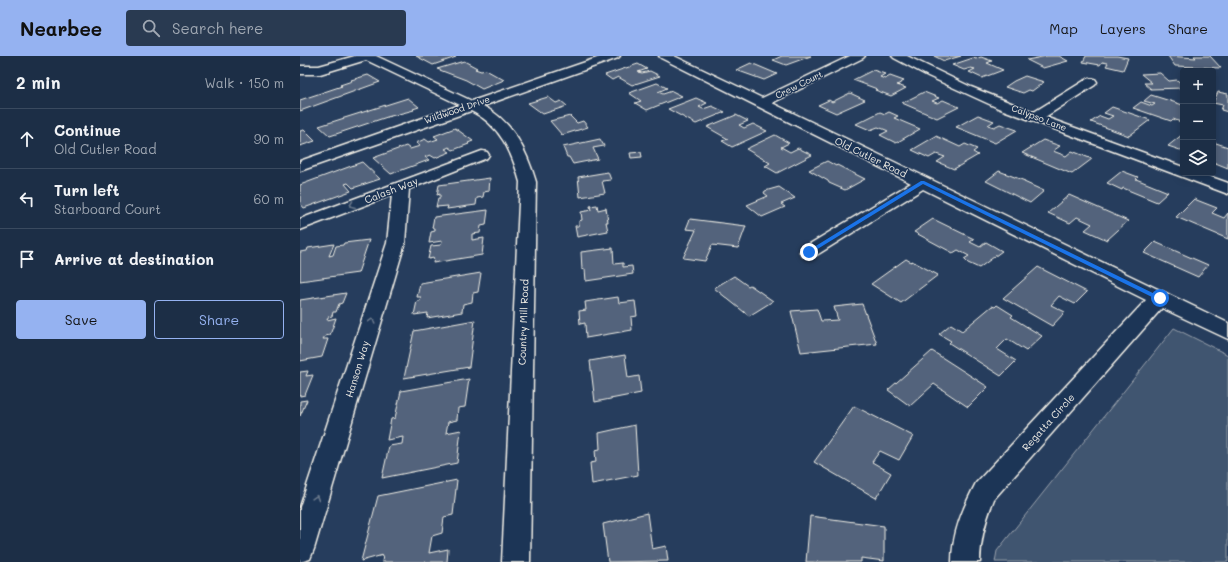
<!DOCTYPE html>
<meta charset="utf-8">
<style>
:root{--surface:#1c2e46;--page:#293a51;--text:#f1f3f6;--muted:#a0a8b3;--line:#3a4a5f;--accent:#95b2f1}
body{margin:0;font-family:Mali,sans-serif;background:var(--page);color:var(--text)}
.controls{position:absolute;right:12px;top:12px;display:grid;overflow:hidden;border-radius:4px;box-shadow:0 2px 10px #0003}
.controls button{width:36px;height:36px;display:grid;place-items:center;padding:0;border:0;border-bottom:1px solid var(--line);background:var(--surface);color:var(--text);font:20px sans-serif}
.stop{position:absolute;width:12px;height:12px;margin:-9px;border:3px solid #1a73e8;border-radius:50%;background:#fff}
.stop.end{background:#1a73e8;border-color:#fff;box-shadow:0 1px 4px #0008}
.list{margin:0;padding:0;list-style:none}
h2{display:flex;justify-content:space-between;align-items:center;height:52px;margin:0;padding:0 16px;font-size:17px}
h2 small{font-size:13px;font-weight:400;color:var(--muted)}
.list li{display:grid;grid-template-columns:26px 1fr auto;gap:12px;align-items:center;box-sizing:border-box;height:60px;padding:0 16px;border-top:1px solid var(--line)}
.list b{display:block;font-size:15px;white-space:nowrap}
.list p{margin:0;font-size:13px;white-space:nowrap;color:var(--muted)}
.list em{font-size:13px;font-style:normal;color:var(--muted)}
.actions{display:flex;gap:8px;padding:12px 16px}
.actions a{flex:1;padding:9px 0;border:1px solid var(--accent);border-radius:4px;text-align:center;font-size:14px;color:var(--accent)}
.actions .main{background:var(--accent);color:#111}
.icon{flex:none;width:22px;height:22px;fill:none;stroke:currentColor;stroke-width:2;stroke-linecap:round;stroke-linejoin:round}
.map{position:relative;flex:none;width:928px;height:506px;overflow:hidden}
header{display:flex;align-items:center;gap:24px;box-sizing:border-box;height:56px;padding:0 20px;background:var(--accent);color:#111}
header strong{font-size:19px}
nav{display:flex;gap:22px;margin-inline-start:auto;font-size:14px}
.search{width:280px;height:36px;background:var(--page);display:flex;align-items:center;gap:10px;box-sizing:border-box;padding:0 14px;border-radius:4px;color:var(--muted);font-size:15px}
main{display:flex}
aside{flex:1;background:var(--surface)}
.map>svg:first-child{display:block}
</style>
<header>
<strong>Nearbee</strong>
<div class="search"><svg class="icon" aria-label="search" viewBox="0 0 24 24"><circle cx="10" cy="10" r="6"/><path d="M15 15l6 6"/></svg>Search here</div>
<nav><a>Map</a><a>Layers</a><a>Share</a></nav>
</header>
<main>
<aside>
<h2>2 min<small>Walk · 150 m</small></h2>
<ul class="list">
<li><svg class="icon" aria-label="ahead" viewBox="0 0 24 24"><path d="M12 20V5M6 11l6-6 6 6"/></svg><div><b>Continue</b><p>Old Cutler Road</p></div><em>90 m</em></li>
<li><svg class="icon" aria-label="left" viewBox="0 0 24 24"><path d="M17 20v-9H6M10 6l-5 5 5 5"/></svg><div><b>Turn left</b><p>Starboard Court</p></div><em>60 m</em></li>
<li><svg class="icon" aria-label="arrive" viewBox="0 0 24 24"><path d="M6 21V4h12l-3 4 3 4H6"/></svg><div><b>Arrive at destination</b></div></li>
</ul>
<div class="actions"><a class="main">Save</a><a>Share</a></div>
</aside>
<div class="map">
<svg width="928" height="506" viewBox="0 0 928 506">
<rect width="100%" height="100%" fill="#263d5d"/>
<filter id="ink" filterUnits="userSpaceOnUse"><feTurbulence type="fractalNoise" baseFrequency=".025" numOctaves="2"/><feDisplacementMap in="SourceGraphic" scale="8" xChannelSelector="R" yChannelSelector="G"/><feConvolveMatrix kernelMatrix="1 2 1 2 8 2 1 2 1" color-interpolation-filters="sRGB"/></filter>
<g filter="url(#ink)">
<polygon fill="#40546f" stroke="#9aa2ac" points="874,272 928,299 928,506 695,506 697,495"/>
<g fill="#52647b" stroke="#f4f1e8">
<polygon points="116,0 154,0 156,1 133,9"/>
<polygon points="482,0 511,0 486,9 473,4"/>
<polygon points="634,0 661,0 644,5"/>
<polygon points="747,0 759,0 768,5 743,12 727,4"/>
<polygon points="786,0 817,0 828,2 823,14 806,10 808,7 802,6 800,9 783,6"/>
<polygon points="868,0 896,2 894,0 910,0 921,12 875,10"/>
<polygon points="681,1 692,5 687,7 703,14 682,22 669,16 675,13 671,12 664,14 652,9 673,2 676,3"/>
<polygon points="164,5 177,12 175,13 181,15 186,14 204,24 182,33 166,24 137,13"/>
<polygon points="451,7 477,18 464,24 436,14"/>
<polygon points="338,8 347,13 338,16 342,17 350,15 360,20 332,29 318,21 312,24 305,19"/>
<polygon points="573,14 585,18 580,21 585,23 590,20 604,25 597,29 606,32 591,40 575,34 577,33 553,24"/>
<polygon points="860,17 869,25 877,24 883,29 883,32 851,33 844,27 852,27 841,18"/>
<polygon points="68,19 80,26 0,55 0,44 42,30 40,29 52,25 51,24"/>
<polygon points="725,20 744,26 732,35 729,34 723,37 705,31 714,25"/>
<polygon points="357,27 367,32 358,36 363,38 372,35 382,40 347,54 335,47 341,45 329,37"/>
<polygon points="624,36 639,42 632,45 637,47 643,44 659,51 637,62 602,47"/>
<polygon points="918,36 928,38 928,56 921,54 923,49 913,47"/>
<polygon points="550,37 565,44 536,57 518,49 529,44 532,46"/>
<polygon points="851,39 883,49 883,67 873,63 871,65 833,52 841,46 852,50 855,48 844,45"/>
<polygon points="248,41 256,47 261,45 267,50 243,58 228,47"/>
<polygon points="108,42 119,51 113,53 114,54 87,61 30,80 19,70"/>
<polygon points="396,42 407,47 399,51 403,53 412,50 425,56 396,68 368,53"/>
<polygon points="812,51 850,64 829,80 791,66 800,60 808,63 813,60 804,57"/>
<polygon points="580,56 585,58 589,56 598,60 594,62 620,73 596,87 580,79 588,75 586,74 578,71 570,74 556,68"/>
<polygon points="436,59 448,65 439,69 444,72 453,68 467,75 432,91 422,85 428,83 407,71"/>
<polygon points="678,59 694,65 688,69 694,71 700,68 717,74 695,87 656,71"/>
<polygon points="270,60 277,67 283,65 288,71 262,79 250,65"/>
<polygon points="155,72 173,85 168,87 169,88 153,94 149,91 145,93 150,96 135,102 130,99 125,101 129,104 91,118 73,102 106,90 110,93 120,90 116,87 125,83 129,86 138,83 134,80"/>
<polygon points="4,74 15,85 0,90 0,75"/>
<polygon points="883,78 883,95 868,90"/>
<polygon points="475,79 489,87 481,91 490,96 498,92 512,99 477,117 465,110 470,107 446,93"/>
<polygon points="636,80 660,91 665,88 677,93 673,96 678,99 654,113 637,106 645,101 636,98 629,102 612,94"/>
<polygon points="300,83 304,90 293,92 298,103 273,108 269,101 267,101 263,91"/>
<polygon points="743,84 760,90 753,95 766,100 772,95 792,103 772,118 722,97"/>
<polygon points="913,86 928,91 928,112 913,106"/>
<polygon points="341,96 342,101 331,102 330,97"/>
<polygon points="527,105 536,110 537,109 565,123 545,134 529,127 528,125 509,114"/>
<polygon points="62,106 80,123 53,132 48,127 45,128 51,135 4,152 0,147 0,129"/>
<polygon points="699,115 725,125 724,126 744,135 730,147 686,125"/>
<polygon points="822,115 838,121 836,123 868,136 857,146 823,132 822,134 807,127"/>
<polygon points="308,116 311,124 302,125 305,137 280,141 278,121"/>
<polygon points="190,122 189,135 184,136 183,141 177,142 176,149 147,153 148,150 136,151 138,142 140,142 140,138 137,139 139,129"/>
<polygon points="479,131 495,142 481,148 485,151 462,161 447,149 468,140 464,137 465,135"/>
<polygon points="769,139 828,165 807,184 785,174 792,168 777,161 770,167 748,157"/>
<polygon points="894,143 917,152 912,157 924,162 928,157 928,183 876,161"/>
<polygon points="297,149 298,154 306,152 308,166 306,166 308,175 277,181 275,170 279,170 279,165 282,164 281,156 291,154 290,150"/>
<polygon points="188,154 186,169 181,170 180,177 172,178 172,184 184,182 182,199 133,207 134,202 128,203 131,190 141,189 142,185 129,187 131,176 135,175 135,172 132,172 134,161"/>
<polygon points="390,163 446,170 438,192 412,189 405,205 383,202 396,174 386,173"/>
<polygon points="633,163 674,183 670,186 680,191 686,186 702,195 679,212 668,207 664,203 669,200 658,194 653,197 614,176"/>
<polygon points="69,184 58,217 0,225 0,196 7,195 8,192 34,188 29,200 33,199 36,190 43,189 44,187"/>
<polygon points="855,186 908,209 898,221 844,197"/>
<polygon points="313,192 314,208 323,207 323,211 332,210 333,218 286,225 285,213 282,214 281,196"/>
<polygon points="606,203 611,206 612,205 638,219 601,247 571,228"/>
<polygon points="738,211 787,236 775,248 759,240 751,249 765,256 752,270 703,242"/>
<polygon points="181,217 178,236 173,237 172,246 163,248 162,256 127,262 128,257 114,259 117,245 120,245 121,241 117,241 120,227"/>
<polygon points="434,220 448,230 450,229 473,245 449,260 414,232"/>
<polygon points="46,237 42,247 39,248 36,256 33,256 32,260 28,261 27,264 36,262 30,279 25,280 23,283 28,283 22,301 0,305 0,244"/>
<polygon points="318,241 319,247 335,245 337,260 331,261 332,274 286,282 285,267 280,268 279,255 286,254 285,246"/>
<polygon points="562,248 577,288 501,296 491,255 517,253 521,265 538,264 534,251"/>
<polygon points="697,249 713,259 711,261 742,280 726,295 707,283 697,293 716,305 701,320 649,287 651,285 639,278 651,268 662,275 692,250 695,251"/>
<polygon points="175,264 169,311 104,322 114,275"/>
<polygon points="632,295 688,331 668,351 634,328 610,350 588,334"/>
<polygon points="325,299 328,322 339,320 341,337 295,346 290,305"/>
<polygon points="8,315 6,320 13,319 5,339 0,340 0,316"/>
<polygon points="169,323 165,351 158,352 157,364 148,366 146,377 161,374 157,407 82,422 89,390 102,388 103,381 87,384 91,363 95,362 101,335"/>
<polygon points="7,344 0,360 0,345"/>
<polygon points="554,350 613,380 599,404 580,395 572,406 591,417 576,442 514,406"/>
<polygon points="335,369 338,419 292,428 290,407 296,406 295,394 300,393 299,377"/>
<polygon points="157,424 153,459 144,461 142,477 132,480 129,497 148,493 147,506 82,506 83,499 61,505 78,440"/>
<polygon points="347,457 352,493 366,490 368,505 308,506 303,468"/>
<polygon points="510,460 584,470 584,505 561,502 561,506 506,506"/>
</g>
<g fill="none" stroke-linecap="round" stroke-linejoin="round">
<defs>
<g id="street">
<path d="M 55,0 L 76,0 L 172,45 L 303,0 L 320,0 L 318,2 L 183,50 C 213,65 227,96 236,126 L 230,506 L 202,506 L 220,126 C 212,96 200,69 171,55 L 0,115 L 0,105 L 160,49 L 66,4 L 20,18 L 0,18 L 0,10 L 19,10 Z"/>
<path d="M 359,0 L 374,0 L 462,42 L 550,0 L 565,0 L 563,2 L 472,47 L 928,267 L 928,283 L 862,252 L 694,443 C 686,463 680,484 680,506 L 652,506 C 652,477 663,452 676,427 L 846,244 L 623,133 L 515,200 L 509,202 L 503,200 L 500,196 L 503,192 L 611,127 L 361,2 Z"/>
<polygon points="592,0 607,0 671,31 734,56 787,23 795,23 797,26 795,29 745,61 883,111 883,117 900,117 928,127 928,138 698,52 628,20 594,2"/>
<polygon points="182,95 187,96 189,99 187,102 109,133 105,187 14,493 10,503 0,506 0,451 87,187 92,139 0,174 0,163"/>
</g>
</defs>
<use href="#street" stroke="#f4f1e8" stroke-width="3"/>
<use href="#street" fill="#1d3557" fill-rule="evenodd"/>
</g>
<defs><path id="oneway-chevron" d="M-2-3.5L2.5 0L-2 3.5" fill="none" stroke-width="1.6" stroke-linecap="round" stroke-linejoin="round"/></defs>
<g stroke="#68778a">
<use href="#oneway-chevron" transform="translate(52 149) rotate(159)"/>
<use href="#oneway-chevron" transform="translate(72 265) rotate(-73)"/>
<use href="#oneway-chevron" transform="translate(16 442) rotate(-73)"/>
</g>
</g>
<polygon fill="#1a73e8" points="621,125 624,125 863,242 860,245 858,244 623,128 511,197 506,196"/>
<g text-anchor="middle" stroke-width="3" stroke-linejoin="round" paint-order="stroke">
<g font-size="9" fill="#f4f1e8" stroke="#1d3557">
<text transform="translate(499 29) rotate(-26)" y="3">Crew Court</text>
<text transform="translate(157 54) rotate(-19)" y="3">Wildwood Drive</text>
<text transform="translate(739 62) rotate(21)" y="3">Calypso Lane</text>
</g>
<g font-size="10" fill="#f4f1e8" stroke="#1d3557">
<text transform="translate(571 101) rotate(26)" y="4">Old Cutler Road</text>
<text transform="translate(91 134) rotate(-21)" y="4">Calash Way</text>
<text transform="translate(223 266) rotate(-88)" y="4">Country Mill Road</text>
<text transform="translate(57 313) rotate(-73)" y="4">Hanson Way</text>
<text transform="translate(748 366) rotate(-48)" y="4">Regatta Circle</text>
</g>
</g>
</svg>
<div class="controls">
<button>+</button>
<button>−</button>
<button><svg class="icon" aria-label="layers" viewBox="0 0 24 24"><path d="M12 4l9 5-9 5-9-5zM3 14l9 5 9-5"/></svg></button>
</div>
<div class="stop" style="left:860px;top:242px"></div>
<div class="stop end" style="left:509px;top:196px"></div>
</div>
</main>
